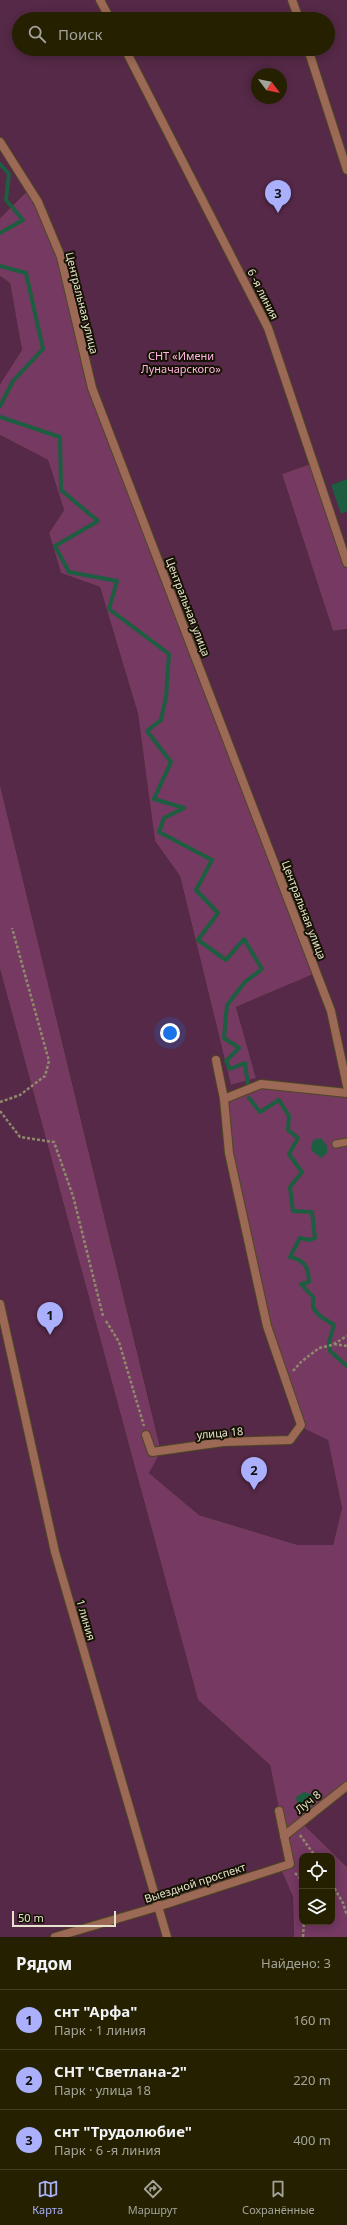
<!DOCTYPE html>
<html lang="ru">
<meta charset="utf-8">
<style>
:root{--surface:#242000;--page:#2c280a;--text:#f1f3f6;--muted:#a3a399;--line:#413e22;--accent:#aab0fb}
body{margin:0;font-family:"Noto Sans",sans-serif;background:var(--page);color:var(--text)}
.controls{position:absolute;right:12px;bottom:12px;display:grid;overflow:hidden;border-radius:8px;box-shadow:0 2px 10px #0003}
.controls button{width:36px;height:36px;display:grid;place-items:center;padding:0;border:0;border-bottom:1px solid var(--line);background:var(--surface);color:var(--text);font:20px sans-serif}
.compass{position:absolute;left:251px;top:68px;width:36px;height:36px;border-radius:50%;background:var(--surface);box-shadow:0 2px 10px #0003;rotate:122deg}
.scale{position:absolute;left:12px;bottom:10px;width:104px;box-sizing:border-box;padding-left:4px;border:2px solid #e6e3cd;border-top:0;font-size:11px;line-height:14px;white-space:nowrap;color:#e6e3cd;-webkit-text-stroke:3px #151203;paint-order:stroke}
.you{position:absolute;left:170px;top:1033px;width:14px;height:14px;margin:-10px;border:3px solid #fff;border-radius:50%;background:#1a73e8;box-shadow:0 0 0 6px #1a73e833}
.badge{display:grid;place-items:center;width:26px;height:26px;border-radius:50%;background:var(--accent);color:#111;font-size:13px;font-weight:700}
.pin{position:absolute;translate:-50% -33px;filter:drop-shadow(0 1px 2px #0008)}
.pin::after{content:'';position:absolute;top:21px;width:14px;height:12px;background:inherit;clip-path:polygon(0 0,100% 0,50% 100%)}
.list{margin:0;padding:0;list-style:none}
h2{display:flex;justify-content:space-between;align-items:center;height:52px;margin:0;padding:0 16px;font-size:17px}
h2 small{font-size:13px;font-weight:400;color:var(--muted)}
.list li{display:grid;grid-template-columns:26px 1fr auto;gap:12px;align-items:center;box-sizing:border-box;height:60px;padding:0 16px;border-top:1px solid var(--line)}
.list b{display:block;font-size:15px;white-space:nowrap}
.list p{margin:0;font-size:13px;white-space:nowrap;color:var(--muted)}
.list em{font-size:13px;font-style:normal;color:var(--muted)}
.icon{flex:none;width:22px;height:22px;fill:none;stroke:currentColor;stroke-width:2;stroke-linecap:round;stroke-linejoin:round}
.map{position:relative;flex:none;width:347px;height:1937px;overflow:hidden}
.search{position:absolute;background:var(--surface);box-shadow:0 2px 10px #0003;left:12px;right:12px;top:12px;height:44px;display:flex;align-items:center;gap:10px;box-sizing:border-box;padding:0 14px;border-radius:22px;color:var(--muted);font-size:15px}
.sheet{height:232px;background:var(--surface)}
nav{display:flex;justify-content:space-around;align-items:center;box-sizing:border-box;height:56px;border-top:1px solid var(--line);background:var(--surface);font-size:11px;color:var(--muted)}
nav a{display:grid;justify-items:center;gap:2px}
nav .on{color:var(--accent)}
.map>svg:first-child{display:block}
</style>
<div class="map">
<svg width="347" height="1937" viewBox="0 0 347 1937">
<rect width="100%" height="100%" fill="#302a00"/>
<g fill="#552947" fill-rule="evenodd">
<path d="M 0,0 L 347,0 L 347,563 L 313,463 L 282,474 L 333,631 L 347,629 L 347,1092 L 261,1084 L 300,1426 L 328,1439 L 342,1508 L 333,1545 L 298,1545 L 199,1515 L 149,1473 L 161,1450 L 0,785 L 0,435 L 48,460 L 64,510 L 49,533 L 61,573 L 100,587 L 138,714 L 155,841 L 180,876 L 231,1085 L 256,1078 L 236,1007 L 316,973 L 92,388 L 29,188 L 0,218 ZM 19,19 L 328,19 L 328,49 L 19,49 ZM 257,74 L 281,74 L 281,98 L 257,98 Z"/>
<polygon points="0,276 10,283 22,350 0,384"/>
<polygon points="0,969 198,1700 270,1765 290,1864 280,1867 293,1897 294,1937 0,1937"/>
<polygon points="347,1786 347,1867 301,1822"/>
</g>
<g fill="#753962" fill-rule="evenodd">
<polygon points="30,188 61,257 92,388 316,973 236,1007 256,1078 231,1085 180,876 155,841 138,714 100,587 61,573 49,533 64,510 48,460 0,435 0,384 22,350 10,283 0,276 0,218"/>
<polygon points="313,463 347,563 347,629 333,631 282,474"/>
<path d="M 0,785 L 161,1451 L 149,1473 L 199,1515 L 298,1545 L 333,1545 L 342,1508 L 328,1440 L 299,1426 L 267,1326 L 229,1153 L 227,1098 L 261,1084 L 347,1092 L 347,1786 L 301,1822 L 347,1867 L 347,1937 L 294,1937 L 293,1897 L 280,1867 L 290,1864 L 270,1765 L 198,1700 L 0,969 ZM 302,1856 L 332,1856 L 332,1922 L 302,1922 Z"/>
</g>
<g fill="#1d5d40">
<polygon points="347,479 347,511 341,514 331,485"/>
<polygon points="321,1138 327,1146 327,1153 321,1158 311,1150 313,1140"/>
<polygon points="304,1792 313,1795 314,1804 307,1809 298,1809 296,1797"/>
</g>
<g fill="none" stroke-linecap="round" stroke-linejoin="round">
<g stroke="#1d5d40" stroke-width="4">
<polyline points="0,164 9,174 6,200 23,220 0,233"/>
<polyline points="0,266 26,273 43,349 13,381 0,406"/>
<polyline points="0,417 60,437 61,490 98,521 55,546 69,572 117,581 109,609 169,654 166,697 161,720 147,731 171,762 154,799 184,808 164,818 159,832 212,860 196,890 218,913 198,940 226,960 244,939 262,969 245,982 227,1005 224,1038 239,1048 226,1061 230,1069 245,1063 248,1085"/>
<path d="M 249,1098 L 260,1112 L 279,1100 L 289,1116 L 288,1130 L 298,1138 L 289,1154 L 302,1172 L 290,1187 L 293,1211 L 312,1212 L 315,1238 L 310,1240 L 300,1238 L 290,1257 C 305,1260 309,1268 309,1282 L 301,1284 L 313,1297 L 313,1308 L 320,1316 L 334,1325 L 329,1342 L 330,1351 L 347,1366"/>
</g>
<defs>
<polyline id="lane" points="336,1144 347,1142"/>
<g id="street">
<polyline points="100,0 110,19"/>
<polyline points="292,0 299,19"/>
<polyline points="125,49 268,328 347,563"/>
<polyline points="308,49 347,170"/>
<polyline points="0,142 38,202 61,257 92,388 331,1011 347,1086"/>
<polyline points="224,1099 261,1084 347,1093"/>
<polyline points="0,1304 55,1552 167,1937"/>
<polyline points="146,1435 152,1452 223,1442 290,1440 301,1425 267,1326 229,1153 224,1099 216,1060"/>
<polyline points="284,1836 347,1786"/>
<polyline points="55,1937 157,1907 290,1864 279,1811"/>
</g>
</defs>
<use href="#lane" stroke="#4d4821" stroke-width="9"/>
<use href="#street" stroke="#4d4821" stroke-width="10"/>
<g stroke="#8e8a6a" stroke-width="2.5" stroke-dasharray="3 2" stroke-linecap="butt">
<polyline points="0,1102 20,1095 45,1076 49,1061 12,928"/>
<polyline points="0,1111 20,1137 54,1142 73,1196 103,1316"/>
<polyline points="106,1321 119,1342 144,1426"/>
<polyline points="334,1344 347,1346"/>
<polyline points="293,1371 301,1362 319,1348 332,1345 347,1336"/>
<polyline points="300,1835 315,1856"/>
<polyline points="295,1873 302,1880"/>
<polyline points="332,1884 343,1903 347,1916"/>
<polyline points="303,1937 304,1922"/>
</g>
<use href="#lane" stroke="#9c6956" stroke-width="7"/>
<use href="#street" stroke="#9c6956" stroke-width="8"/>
</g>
<g text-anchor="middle" stroke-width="4" stroke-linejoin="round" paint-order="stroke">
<g font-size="11" fill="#e6e3cd" stroke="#151203">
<text transform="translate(263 294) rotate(63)" y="4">6 -я линия</text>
<text transform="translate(82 303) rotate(76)" y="4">Центральная улица</text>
<text transform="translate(188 607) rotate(69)" y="4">Центральная улица</text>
<text transform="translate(304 910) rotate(69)" y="4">Центральная улица</text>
<text transform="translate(220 1433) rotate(-5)" y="4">улица 18</text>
<text transform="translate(86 1620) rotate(74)" y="4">1 линия</text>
<text transform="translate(308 1802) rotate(-39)" y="4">Луч 8</text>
<text transform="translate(195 1883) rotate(-18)" y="4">Выездной проспект</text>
</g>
<g font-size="11" fill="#ffb5e5" stroke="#151203">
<text x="181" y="360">СНТ «Имени<tspan x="181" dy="13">Луначарского»</tspan></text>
</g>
</g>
</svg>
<div class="controls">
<button><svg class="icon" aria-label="locate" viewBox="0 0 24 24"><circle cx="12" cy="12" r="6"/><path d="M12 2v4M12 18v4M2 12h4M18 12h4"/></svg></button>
<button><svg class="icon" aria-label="layers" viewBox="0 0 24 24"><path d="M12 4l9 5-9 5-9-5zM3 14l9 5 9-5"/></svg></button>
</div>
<svg class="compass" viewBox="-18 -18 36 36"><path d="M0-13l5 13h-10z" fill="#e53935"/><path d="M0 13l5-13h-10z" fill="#a3a399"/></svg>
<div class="scale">50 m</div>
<div class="you"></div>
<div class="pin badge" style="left:50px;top:1335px">1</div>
<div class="pin badge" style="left:254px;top:1490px">2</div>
<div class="pin badge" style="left:278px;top:213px">3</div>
<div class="search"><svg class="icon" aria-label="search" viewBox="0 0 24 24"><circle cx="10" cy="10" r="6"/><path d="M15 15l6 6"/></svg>Поиск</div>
</div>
<section class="sheet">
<h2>Рядом<small>Найдено: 3</small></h2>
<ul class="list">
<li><span class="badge">1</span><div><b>снт &quot;Арфа&quot;</b><p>Парк · 1 линия</p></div><em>160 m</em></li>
<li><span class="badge">2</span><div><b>СНТ &quot;Светлана-2&quot;</b><p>Парк · улица 18</p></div><em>220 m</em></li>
<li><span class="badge">3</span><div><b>снт &quot;Трудолюбие&quot;</b><p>Парк · 6 -я линия</p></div><em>400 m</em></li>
</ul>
</section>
<nav>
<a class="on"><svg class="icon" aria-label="map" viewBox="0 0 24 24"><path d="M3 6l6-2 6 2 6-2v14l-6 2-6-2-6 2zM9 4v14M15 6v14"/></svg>Карта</a>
<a><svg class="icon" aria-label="directions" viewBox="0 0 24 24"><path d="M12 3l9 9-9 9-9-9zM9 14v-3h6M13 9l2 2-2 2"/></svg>Маршрут</a>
<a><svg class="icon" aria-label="saved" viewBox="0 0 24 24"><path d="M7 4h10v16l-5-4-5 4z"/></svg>Сохранённые</a>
</nav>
